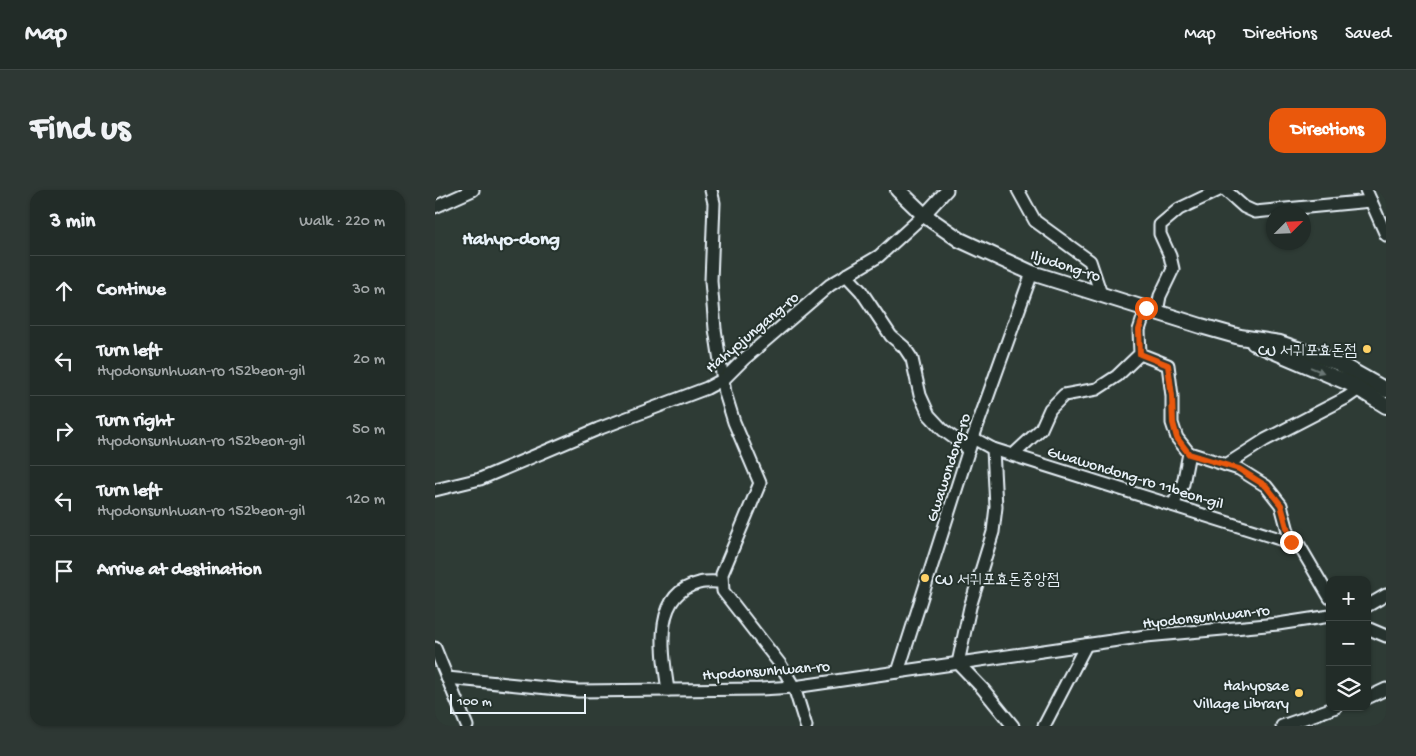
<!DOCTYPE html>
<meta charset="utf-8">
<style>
:root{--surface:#222c28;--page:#2e3834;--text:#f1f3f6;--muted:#a2a7a8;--line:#3f4845;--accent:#ea580c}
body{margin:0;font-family:"Gochi Hand","Poor Story",sans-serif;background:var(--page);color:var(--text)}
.controls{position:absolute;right:15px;bottom:15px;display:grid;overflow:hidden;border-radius:10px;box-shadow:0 1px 4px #0004}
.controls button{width:45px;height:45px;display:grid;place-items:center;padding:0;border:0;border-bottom:1px solid var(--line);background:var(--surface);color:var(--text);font:25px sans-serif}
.compass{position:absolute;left:831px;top:15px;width:45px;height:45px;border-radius:50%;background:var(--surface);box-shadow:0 1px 4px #0004;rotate:66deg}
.scale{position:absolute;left:15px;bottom:12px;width:136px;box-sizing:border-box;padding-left:5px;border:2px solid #e8f1f8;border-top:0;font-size:14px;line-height:18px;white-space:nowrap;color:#e8f1f8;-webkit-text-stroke:4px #26332d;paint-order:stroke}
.stop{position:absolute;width:15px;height:15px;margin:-11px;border:4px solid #ea580c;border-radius:50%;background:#fff}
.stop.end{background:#ea580c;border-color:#fff;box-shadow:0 1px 5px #0008}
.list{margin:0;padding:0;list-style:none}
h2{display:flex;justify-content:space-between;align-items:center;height:65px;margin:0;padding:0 20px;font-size:21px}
h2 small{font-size:16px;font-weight:400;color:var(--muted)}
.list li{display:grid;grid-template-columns:32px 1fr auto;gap:15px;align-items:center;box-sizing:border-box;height:70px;padding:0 20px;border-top:1px solid var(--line)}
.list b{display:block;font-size:19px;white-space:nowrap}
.list p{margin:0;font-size:16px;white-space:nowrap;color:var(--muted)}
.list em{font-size:16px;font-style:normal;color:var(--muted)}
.icon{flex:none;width:28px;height:28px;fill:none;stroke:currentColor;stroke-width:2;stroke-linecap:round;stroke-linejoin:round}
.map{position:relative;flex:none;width:951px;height:536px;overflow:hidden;border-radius:15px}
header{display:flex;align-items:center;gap:30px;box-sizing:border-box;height:70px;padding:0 25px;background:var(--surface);border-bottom:1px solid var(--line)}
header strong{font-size:24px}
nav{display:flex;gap:28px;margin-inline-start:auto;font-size:18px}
.intro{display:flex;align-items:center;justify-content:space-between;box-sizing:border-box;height:120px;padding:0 30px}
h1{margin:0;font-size:35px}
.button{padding:12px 22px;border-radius:15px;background:var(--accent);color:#fff;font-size:18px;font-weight:700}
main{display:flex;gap:30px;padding:0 30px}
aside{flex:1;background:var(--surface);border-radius:15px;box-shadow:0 1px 4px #0004}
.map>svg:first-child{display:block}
</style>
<header>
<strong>Map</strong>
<nav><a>Map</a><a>Directions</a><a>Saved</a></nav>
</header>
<div class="intro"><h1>Find us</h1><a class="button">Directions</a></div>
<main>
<aside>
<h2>3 min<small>Walk · 220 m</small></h2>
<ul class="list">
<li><svg class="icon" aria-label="ahead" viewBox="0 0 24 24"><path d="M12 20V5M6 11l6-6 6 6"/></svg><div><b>Continue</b></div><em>30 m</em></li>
<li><svg class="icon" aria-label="left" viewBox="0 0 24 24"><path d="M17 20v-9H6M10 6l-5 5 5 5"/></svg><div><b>Turn left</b><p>Hyodonsunhwan-ro 152beon-gil</p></div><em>20 m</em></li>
<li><svg class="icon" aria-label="right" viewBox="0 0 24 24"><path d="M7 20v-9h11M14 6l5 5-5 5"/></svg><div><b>Turn right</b><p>Hyodonsunhwan-ro 152beon-gil</p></div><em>50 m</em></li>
<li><svg class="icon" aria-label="left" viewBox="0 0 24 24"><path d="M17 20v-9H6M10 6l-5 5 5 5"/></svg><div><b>Turn left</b><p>Hyodonsunhwan-ro 152beon-gil</p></div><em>120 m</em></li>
<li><svg class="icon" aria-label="arrive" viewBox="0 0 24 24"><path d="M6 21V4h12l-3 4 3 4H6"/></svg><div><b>Arrive at destination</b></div></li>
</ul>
</aside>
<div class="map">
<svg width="951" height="536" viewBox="0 0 951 536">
<rect width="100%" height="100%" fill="#2e3b35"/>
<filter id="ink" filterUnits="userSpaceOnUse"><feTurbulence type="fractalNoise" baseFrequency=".02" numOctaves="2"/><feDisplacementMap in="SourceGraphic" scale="10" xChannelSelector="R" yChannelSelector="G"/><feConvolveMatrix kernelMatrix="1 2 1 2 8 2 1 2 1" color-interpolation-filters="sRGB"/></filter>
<g filter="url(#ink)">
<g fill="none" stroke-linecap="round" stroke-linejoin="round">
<defs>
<g id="minor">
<polyline points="276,0 279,13 276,91 280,139 290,203 299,232 325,293 287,384 288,401 345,474 359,497 371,536"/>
<polyline points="583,0 600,31 655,71 666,104"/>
<polyline points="790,0 809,17 820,22 936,11"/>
<polyline points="931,0 951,45"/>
<polyline points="0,17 38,0"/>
<polyline points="411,85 426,101 456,146 469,157 477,169 485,205 494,225 508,240 534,259"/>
<polyline points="722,122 725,106 738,79 735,66 725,44 725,35 744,19 784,0"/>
<polyline points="705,164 733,175 737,206 737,233 742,248 754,263 804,279 831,296 846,315 856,352"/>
<polyline points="538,248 558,259 864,355 895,408"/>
<polyline points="558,259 561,317 558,342 535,417 523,473 548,499 578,536"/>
<polyline points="578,265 606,239 615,219 629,205 662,199 682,186 705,164 704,140 711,119"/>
<polyline points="791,275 830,250 911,208 924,199"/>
<polyline points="0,300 45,289 163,239 272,198 289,189 309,169 395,95 444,66 489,25 512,0"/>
<polyline points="738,315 748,294 754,263"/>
<polyline points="932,416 951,405"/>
<polyline points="932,438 951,446"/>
<polyline points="0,458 32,536"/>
<polyline points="463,482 534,259 597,83"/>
<polyline points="12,488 143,501 326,499 359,497 711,446 843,434 895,426"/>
<path d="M 233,500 C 228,465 216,404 264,393 C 271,391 280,392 287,392"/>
<polyline points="932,508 951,499"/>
<polyline points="609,536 651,455"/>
<polyline points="847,536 901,517"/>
</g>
<g id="major">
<polyline points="463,0 489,25 525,50 597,83 766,136 805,147 845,153 903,173 951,200"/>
<polyline points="819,153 916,194 951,216"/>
</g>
</defs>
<use href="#minor" stroke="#e8f1f8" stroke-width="15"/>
<use href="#major" stroke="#e8f1f8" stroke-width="18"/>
<use href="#minor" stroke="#26332d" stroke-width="11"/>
<use href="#major" stroke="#26332d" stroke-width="14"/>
</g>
<defs><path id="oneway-solid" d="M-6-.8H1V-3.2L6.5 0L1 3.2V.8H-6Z" transform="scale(1.25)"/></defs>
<use fill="#6a7674" href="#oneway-solid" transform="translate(882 180) rotate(22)"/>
</g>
<g fill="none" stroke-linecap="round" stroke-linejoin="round" filter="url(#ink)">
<polyline stroke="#ea580c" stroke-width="6" points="711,118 704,140 705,164 733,175 737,206 738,233 742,248 754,264 804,279 831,296 846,315 856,352"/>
</g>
<g fill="#ffd166" stroke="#26332d" stroke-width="2">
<circle cx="932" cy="159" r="5"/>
<circle cx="490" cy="388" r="5"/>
<circle cx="864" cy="503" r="5"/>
</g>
<g text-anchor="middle" stroke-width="4" stroke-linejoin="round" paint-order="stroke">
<g font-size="16" fill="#e8f1f8" stroke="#26332d">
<text transform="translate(631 74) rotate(18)" y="6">Iljudong-ro</text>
<text transform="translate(316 141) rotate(-40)" y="6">Hahyojungang-ro</text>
<text transform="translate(512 277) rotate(-72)" y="6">Gwawondong-ro</text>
<text transform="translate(701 286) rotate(17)" y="6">Gwawondong-ro 11beon-gil</text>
<text transform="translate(771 425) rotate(-6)" y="6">Hyodonsunhwan-ro</text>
<text transform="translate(331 479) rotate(-4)" y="6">Hyodonsunhwan-ro</text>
</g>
<g font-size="16" fill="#e8f1f8" stroke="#26332d" text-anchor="end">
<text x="922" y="165">CU 서귀포효돈점</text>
<text x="500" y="394" text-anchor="start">CU 서귀포효돈중앙점</text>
<text x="854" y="500">Hahyosae<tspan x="854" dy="18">Village Library</tspan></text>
</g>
<g font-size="19" font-weight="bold" fill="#e8f1f8" stroke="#26332d">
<text x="76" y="54">Hahyo-dong</text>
</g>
</g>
</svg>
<div class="controls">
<button>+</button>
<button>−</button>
<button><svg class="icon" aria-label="layers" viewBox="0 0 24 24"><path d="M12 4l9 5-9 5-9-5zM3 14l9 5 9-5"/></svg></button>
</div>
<svg class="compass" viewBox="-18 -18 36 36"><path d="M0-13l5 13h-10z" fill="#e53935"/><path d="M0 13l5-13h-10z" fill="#a2a7a8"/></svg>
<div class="scale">100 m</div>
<div class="stop" style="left:711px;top:118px"></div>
<div class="stop end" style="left:856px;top:352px"></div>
</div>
</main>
